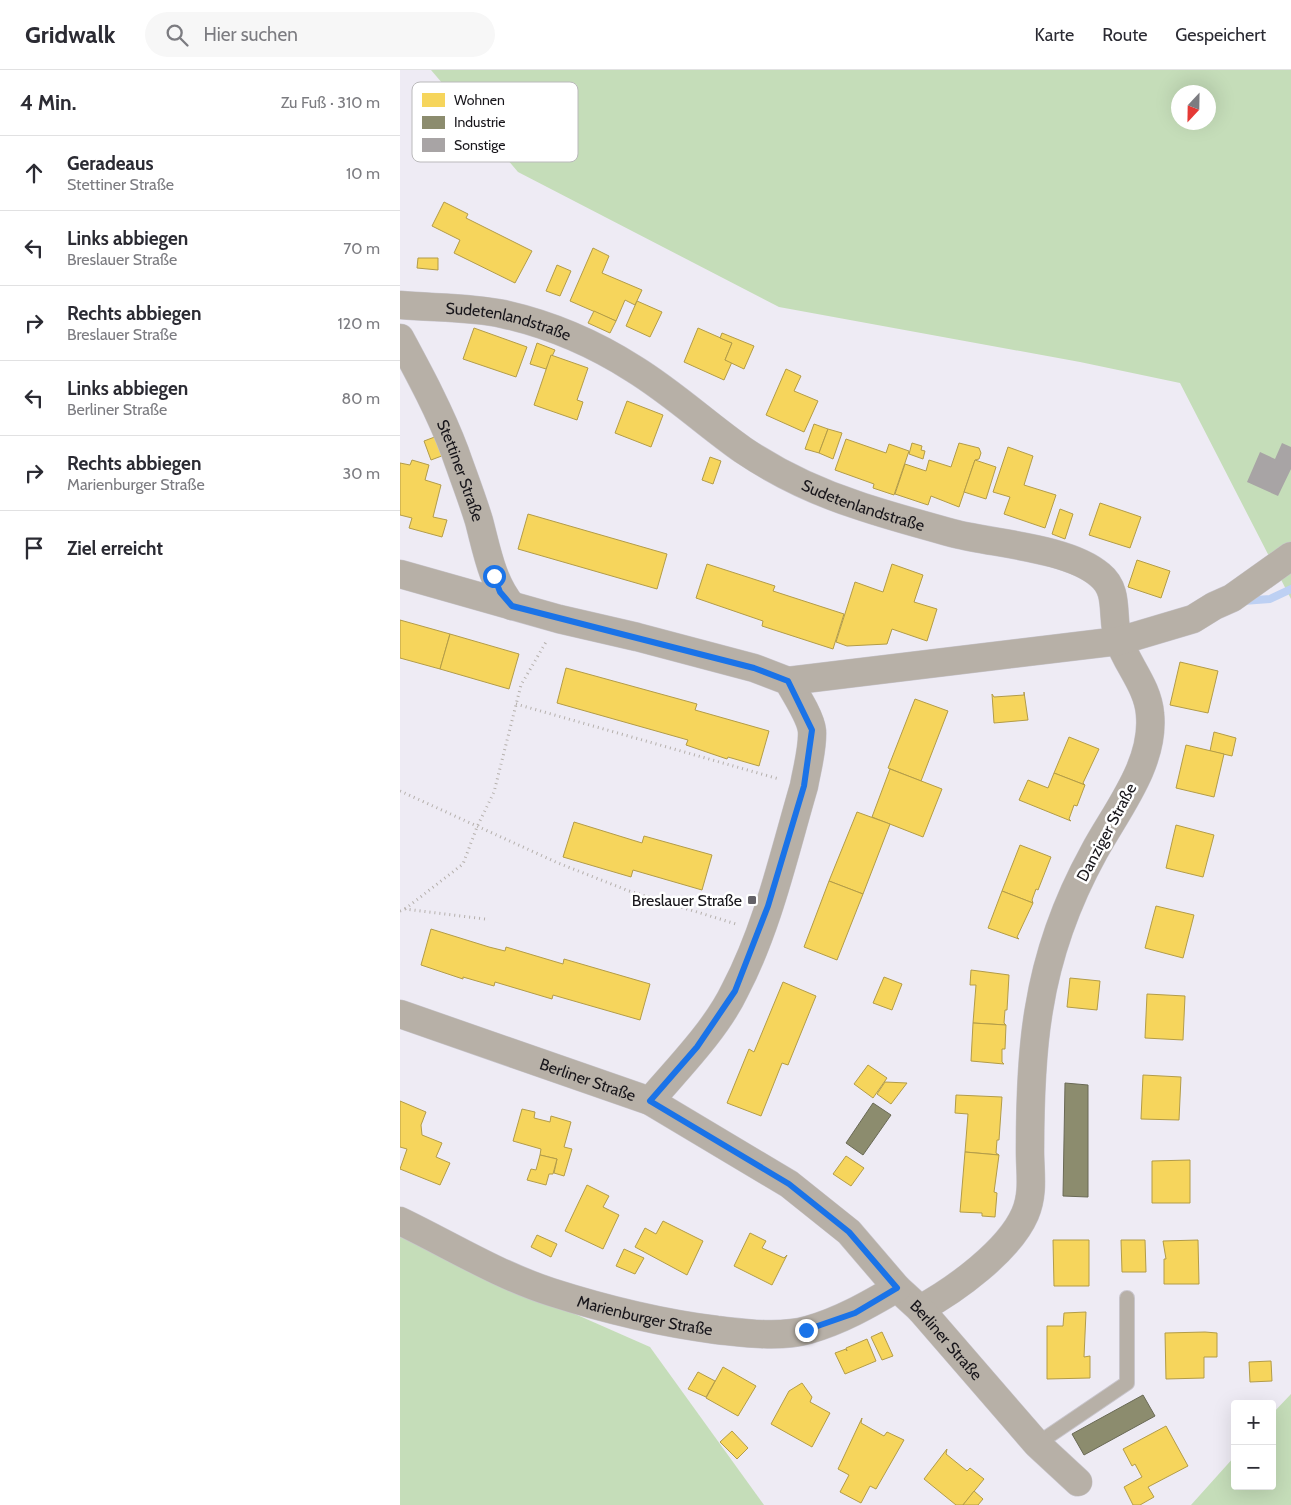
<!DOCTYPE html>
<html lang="de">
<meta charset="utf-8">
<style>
:root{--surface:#fff;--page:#f7f7f7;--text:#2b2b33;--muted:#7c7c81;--line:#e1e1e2}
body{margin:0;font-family:Cabin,sans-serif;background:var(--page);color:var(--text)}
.controls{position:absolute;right:15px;bottom:15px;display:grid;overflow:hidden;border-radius:5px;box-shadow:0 5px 20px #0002}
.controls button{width:45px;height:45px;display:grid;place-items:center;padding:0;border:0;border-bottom:1px solid var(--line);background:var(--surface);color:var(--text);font:25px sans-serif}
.compass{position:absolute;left:771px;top:15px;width:45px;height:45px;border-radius:50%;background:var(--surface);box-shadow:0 5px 20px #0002;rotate:202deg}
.stop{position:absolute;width:15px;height:15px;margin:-11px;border:4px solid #1a73e8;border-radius:50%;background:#fff}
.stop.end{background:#1a73e8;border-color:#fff;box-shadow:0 1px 5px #0008}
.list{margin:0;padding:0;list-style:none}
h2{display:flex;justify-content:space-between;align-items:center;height:65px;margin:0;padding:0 20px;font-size:21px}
h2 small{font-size:16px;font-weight:400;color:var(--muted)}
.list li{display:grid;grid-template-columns:32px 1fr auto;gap:15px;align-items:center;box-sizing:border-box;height:75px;padding:0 20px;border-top:1px solid var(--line)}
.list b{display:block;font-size:19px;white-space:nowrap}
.list p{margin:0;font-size:16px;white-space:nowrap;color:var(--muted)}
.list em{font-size:16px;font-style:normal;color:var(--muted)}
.icon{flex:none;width:28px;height:28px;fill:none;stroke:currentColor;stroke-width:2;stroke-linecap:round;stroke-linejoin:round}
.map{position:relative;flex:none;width:891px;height:1435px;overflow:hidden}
header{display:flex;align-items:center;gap:30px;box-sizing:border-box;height:70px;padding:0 25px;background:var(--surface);border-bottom:1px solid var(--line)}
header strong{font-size:24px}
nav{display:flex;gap:28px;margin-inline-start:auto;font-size:18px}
.search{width:350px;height:45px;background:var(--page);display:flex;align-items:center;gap:12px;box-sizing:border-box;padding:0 18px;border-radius:28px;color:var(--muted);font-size:19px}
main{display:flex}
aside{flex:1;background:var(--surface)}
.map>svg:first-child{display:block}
</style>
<header>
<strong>Gridwalk</strong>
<div class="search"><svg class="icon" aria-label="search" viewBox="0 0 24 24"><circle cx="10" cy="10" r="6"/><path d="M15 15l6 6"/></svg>Hier suchen</div>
<nav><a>Karte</a><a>Route</a><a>Gespeichert</a></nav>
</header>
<main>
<aside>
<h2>4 Min.<small>Zu Fuß · 310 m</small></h2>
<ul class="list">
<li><svg class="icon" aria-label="ahead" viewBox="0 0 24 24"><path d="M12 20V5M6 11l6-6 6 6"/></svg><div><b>Geradeaus</b><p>Stettiner Straße</p></div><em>10 m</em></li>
<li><svg class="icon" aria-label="left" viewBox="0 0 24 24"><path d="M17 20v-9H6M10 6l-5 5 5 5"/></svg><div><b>Links abbiegen</b><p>Breslauer Straße</p></div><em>70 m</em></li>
<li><svg class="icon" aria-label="right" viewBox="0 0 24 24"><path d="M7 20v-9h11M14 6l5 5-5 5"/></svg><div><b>Rechts abbiegen</b><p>Breslauer Straße</p></div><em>120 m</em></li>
<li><svg class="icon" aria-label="left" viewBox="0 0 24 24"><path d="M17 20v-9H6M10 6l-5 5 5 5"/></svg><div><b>Links abbiegen</b><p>Berliner Straße</p></div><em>80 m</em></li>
<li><svg class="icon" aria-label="right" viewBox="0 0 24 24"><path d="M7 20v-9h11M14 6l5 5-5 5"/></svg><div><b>Rechts abbiegen</b><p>Marienburger Straße</p></div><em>30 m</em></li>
<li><svg class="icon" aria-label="arrive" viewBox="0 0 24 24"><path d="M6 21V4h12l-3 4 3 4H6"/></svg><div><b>Ziel erreicht</b></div></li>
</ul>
</aside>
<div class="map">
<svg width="891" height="1435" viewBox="0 0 891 1435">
<rect width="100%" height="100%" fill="#eeebf4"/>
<g fill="#c5ddb9" fill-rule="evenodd">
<path d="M 31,0 L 891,0 L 891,529 L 780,313 L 680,292 L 379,237 L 118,102 ZM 778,22 L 808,22 L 808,52 L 778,52 Z"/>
<polygon points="0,1167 250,1277 364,1435 0,1435"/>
<polygon points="891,1324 891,1435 791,1435 835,1386 835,1416 872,1416 872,1344"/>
</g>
<g fill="#f6d55c" stroke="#b39c48">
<polygon points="44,132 68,144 66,148 132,181 115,213 54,183 60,170 32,156"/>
<polygon points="193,178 209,186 202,203 242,220 235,235 225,230 216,251 170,231"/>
<polygon points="18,188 38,188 38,200 17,198"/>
<polygon points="157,195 171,201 160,226 146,221"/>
<polygon points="237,231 262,242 250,267 226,256"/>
<polygon points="194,241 216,251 210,263 188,253"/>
<polygon points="74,258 127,277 116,307 63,289"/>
<polygon points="298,258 332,273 325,290 332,292 324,310 284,292"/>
<polygon points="322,263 354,276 344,299 325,290 332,273 320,268"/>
<polygon points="137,273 155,280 146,299 130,294"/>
<polygon points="151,285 188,298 177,330 183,332 177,350 134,335"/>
<polygon points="386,299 401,306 394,321 418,331 404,362 366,345"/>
<polygon points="227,331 263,345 251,377 215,363"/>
<polygon points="414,354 428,359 419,383 405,379"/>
<polygon points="428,359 442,363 433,389 419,383"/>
<polygon points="40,365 47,384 31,390 24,371"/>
<polygon points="446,369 486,383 489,374 509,381 494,425 473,418 474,414 435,400"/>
<polygon points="512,373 522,376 521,380 525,381 523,389 509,384"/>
<polygon points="559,373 579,378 581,383 579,389 575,390 559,437 531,426 528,435 495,424 505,394 526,401 529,390 551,397"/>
<polygon points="608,377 633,386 624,415 656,425 645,458 604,444 610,427 593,422"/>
<polygon points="310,387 321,391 313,414 302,410"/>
<polygon points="12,390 29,395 25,410 41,415 33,447 47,450 42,467 9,458 12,448 0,445 0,393 10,395"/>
<polygon points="575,390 596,397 586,429 564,422"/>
<polygon points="700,433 741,447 730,478 689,465"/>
<polygon points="660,439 673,444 665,469 652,464"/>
<polygon points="128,444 267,484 257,519 118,479"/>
<polygon points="737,490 770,501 761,528 728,517"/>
<polygon points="307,494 375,516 373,521 444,544 433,579 362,556 363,551 296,528"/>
<polygon points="492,494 523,505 514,532 537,539 527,571 492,559 487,574 447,576 436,572 455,512 483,522"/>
<polygon points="0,550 50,564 40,599 0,588"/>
<polygon points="50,564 119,584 109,619 40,599"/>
<polygon points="780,592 818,601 808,643 770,635"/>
<polygon points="166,598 297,634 295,640 369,661 359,696 328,687 327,689 286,675 288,670 157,633"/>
<polygon points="624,622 628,650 594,653 592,624 594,627 624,625"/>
<polygon points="515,629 548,641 521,711 488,698"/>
<polygon points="814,662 836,668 832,686 810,681"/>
<polygon points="669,667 699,679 683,713 685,715 654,703"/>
<polygon points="786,675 824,684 814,727 776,718"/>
<polygon points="490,699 542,719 523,767 472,747"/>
<polygon points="654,703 685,715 677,736 674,735 669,749 671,751 619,730 628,710 648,718"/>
<polygon points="457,742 490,754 463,824 429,811"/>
<polygon points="174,752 242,773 244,766 312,785 302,820 233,800 231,807 163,787"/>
<polygon points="776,755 814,765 803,807 766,798"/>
<polygon points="620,775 651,787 638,820 636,819 632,830 633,833 602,821"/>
<polygon points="429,811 463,824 437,890 404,877"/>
<polygon points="602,821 633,833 617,867 619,869 588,858"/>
<polygon points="756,836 794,845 783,888 745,878"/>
<polygon points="31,859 89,877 105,881 106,877 163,894 164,889 250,914 240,950 153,925 152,929 95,912 94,916 63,907 63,909 21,895"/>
<polygon points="571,900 609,905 607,940 605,940 604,953 606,955 573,953 576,915 570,915"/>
<polygon points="484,907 502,914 492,940 473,933"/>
<polygon points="670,908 700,911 697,940 667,937"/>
<polygon points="383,912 416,926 388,995 382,993 361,1046 327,1033 349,979 354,982"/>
<polygon points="747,924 785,926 783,970 745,968"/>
<polygon points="573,953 606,955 605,979 602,979 602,992 604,994 571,991"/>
<polygon points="468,995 487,1008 473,1028 454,1014"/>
<polygon points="743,1005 781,1007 779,1050 741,1049"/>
<polygon points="485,1012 507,1013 491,1034 477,1024"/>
<polygon points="556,1025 602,1027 599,1070 597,1070 596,1083 599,1085 565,1082 568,1044 555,1043"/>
<polygon points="0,1031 26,1042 21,1055 22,1065 42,1073 36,1087 50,1093 40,1115 0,1099 7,1079 0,1077"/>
<polygon points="122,1039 135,1042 134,1048 150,1052 151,1046 171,1052 164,1077 172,1079 164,1106 154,1103 157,1089 140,1085 141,1079 113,1071"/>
<polygon points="565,1082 599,1085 594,1122 597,1123 595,1147 582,1146 582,1143 560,1142"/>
<polygon points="140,1085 157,1089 153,1104 149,1104 146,1115 127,1110 131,1099 136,1100"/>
<polygon points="446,1086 464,1098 451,1116 433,1104"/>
<polygon points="790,1090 790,1133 752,1133 752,1091"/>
<polygon points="187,1115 209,1126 203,1137 219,1145 203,1179 165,1161"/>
<polygon points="263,1151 303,1171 287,1205 235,1177 245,1158 256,1164"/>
<polygon points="350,1163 366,1171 362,1178 384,1188 387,1185 372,1215 334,1196"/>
<polygon points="137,1165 157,1174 151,1187 131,1177"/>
<polygon points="653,1170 689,1170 689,1216 654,1216"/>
<polygon points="721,1170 745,1170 746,1202 722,1202"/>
<polygon points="798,1170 799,1214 764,1214 764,1189 766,1189 763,1171"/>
<polygon points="224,1179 244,1188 235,1204 216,1196"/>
<polygon points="686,1242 684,1287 690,1286 690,1308 647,1309 647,1256 663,1256 664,1243"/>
<polygon points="482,1262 493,1286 482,1290 471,1267"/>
<polygon points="805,1262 817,1263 817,1287 804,1287 804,1308 766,1309 765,1263"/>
<polygon points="467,1269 476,1291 445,1304 435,1283 446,1279 447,1281 446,1278"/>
<polygon points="871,1291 872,1311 850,1312 849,1292"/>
<polygon points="323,1297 356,1316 338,1346 306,1328"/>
<polygon points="298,1302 315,1311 306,1327 288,1319"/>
<polygon points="402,1313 412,1327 410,1332 430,1343 412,1377 371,1354 389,1321"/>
<polygon points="462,1348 461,1353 484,1366 487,1362 504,1370 476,1419 470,1416 461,1433 440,1422 449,1405 438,1399"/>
<polygon points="766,1356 788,1396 748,1417 754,1427 740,1435 733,1435 724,1417 742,1407 735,1394 732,1396 723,1379"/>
<polygon points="332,1361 348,1378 337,1389 320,1372"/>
<polygon points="547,1379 546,1384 567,1401 570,1398 584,1409 563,1435 556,1435 524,1409"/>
<polygon points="574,1421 583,1429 578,1435 563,1435"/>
</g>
<g fill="#8c8c6e" stroke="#696955">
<polygon points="665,1013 688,1015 688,1127 663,1126"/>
<polygon points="473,1033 491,1045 463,1085 446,1073"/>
<polygon points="743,1325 755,1346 684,1385 672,1364"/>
</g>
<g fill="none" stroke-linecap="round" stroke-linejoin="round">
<polyline stroke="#bdd0f3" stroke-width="8" points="843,531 870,529 891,519"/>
</g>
<polygon fill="#a8a4a5" points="882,373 891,377 891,399 878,426 847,412 860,382 875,389"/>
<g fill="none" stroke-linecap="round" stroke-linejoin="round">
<defs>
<polyline id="service" points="637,1374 727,1313 727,1228"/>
<g id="minor">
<path id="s1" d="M 0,235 C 33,238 71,237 103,244 C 148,254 195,274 234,299 C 273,323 306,354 343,380 C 377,403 417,422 457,435 C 489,446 523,455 556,464 C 596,474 669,478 700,505 C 721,522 710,549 719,571 C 728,596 748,617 750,644 C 755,694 716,741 694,782 C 667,831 648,883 639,939 C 631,985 630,1034 630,1081 C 630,1103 634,1123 625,1144 C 609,1181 555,1220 520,1239"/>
<path id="s2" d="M 0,268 C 20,305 40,342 55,382 C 63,405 72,428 79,451 C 87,481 92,512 112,536"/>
<path d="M 0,504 L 159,549 L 237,567 L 354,598 L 388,611 C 395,623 411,648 412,661 C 413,678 407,699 404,716 C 384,784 368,857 335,920 C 316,960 278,998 250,1031"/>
<polyline points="388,611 719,571 793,549 814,536 832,528 891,486"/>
<path id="s3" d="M 0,944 L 250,1031 L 389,1114 L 449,1162 L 497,1218 L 520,1239 L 637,1374 L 678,1412"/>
<path id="s4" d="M 0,1151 C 50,1175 98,1205 151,1222 C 204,1239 262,1253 317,1260 C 346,1263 379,1268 408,1260 C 440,1251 468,1235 497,1218"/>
</g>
</defs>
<use href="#service" stroke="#c8c5cc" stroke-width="16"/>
<use href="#minor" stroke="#c8c5cc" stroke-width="29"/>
<g stroke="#b5b0ac" stroke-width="3" stroke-dasharray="1 4" stroke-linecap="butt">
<polyline points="116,634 379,709"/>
<polyline points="0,721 158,793 229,821 336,854"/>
<polyline points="5,839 63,794 77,757 94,722 121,615 146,572"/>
<polyline points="0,841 5,839 85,849"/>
</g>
<use href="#service" stroke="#b7b0a7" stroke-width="14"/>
<use href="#minor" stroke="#b7b0a7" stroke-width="28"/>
</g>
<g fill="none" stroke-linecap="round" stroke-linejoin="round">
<polyline stroke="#1a73e8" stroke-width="6" points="94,506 100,522 112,536 354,598 388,611 412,660 404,716 368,836 335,921 297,977 250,1031 389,1114 449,1162 497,1218 455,1243 406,1260"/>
</g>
<rect fill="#636167" stroke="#fff" stroke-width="2" x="347" y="825" width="10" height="10" rx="2.5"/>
<g text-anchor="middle" stroke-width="5" stroke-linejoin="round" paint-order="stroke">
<g font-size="16" fill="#18161b" stroke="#fff">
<text dy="6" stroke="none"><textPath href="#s1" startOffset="110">Sudetenlandstraße</textPath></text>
<text dy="6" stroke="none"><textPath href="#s2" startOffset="146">Stettiner Straße</textPath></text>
<text dy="6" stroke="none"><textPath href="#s1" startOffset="515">Sudetenlandstraße</textPath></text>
<text transform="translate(706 762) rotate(-62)" y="6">Danziger Straße</text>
<text dy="6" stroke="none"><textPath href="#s3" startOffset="199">Berliner Straße</textPath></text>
<text dy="6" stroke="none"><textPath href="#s4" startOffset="264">Marienburger Straße</textPath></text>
<text dy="6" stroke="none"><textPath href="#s3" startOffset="649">Berliner Straße</textPath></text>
</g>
<g font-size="16" fill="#18161b" stroke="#fff" text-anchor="end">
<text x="342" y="836">Breslauer Straße</text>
</g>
</g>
<rect x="12" y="12" width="166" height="80" rx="8" fill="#fff" stroke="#bab9bb" stroke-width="1"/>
<rect x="22" y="23" width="23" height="14" fill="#f6d55c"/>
<rect x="22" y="46" width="23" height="13" fill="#8c8c6e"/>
<rect x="22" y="68" width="23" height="14" fill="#a8a4a5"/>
<g font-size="14" fill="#18161b">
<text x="54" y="35">Wohnen</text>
<text x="54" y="57">Industrie</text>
<text x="54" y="80">Sonstige</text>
</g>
</svg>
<div class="controls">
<button>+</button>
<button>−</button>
</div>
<svg class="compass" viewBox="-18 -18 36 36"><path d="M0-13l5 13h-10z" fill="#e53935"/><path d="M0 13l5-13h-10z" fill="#7c7c81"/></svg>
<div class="stop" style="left:94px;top:506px"></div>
<div class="stop end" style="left:406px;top:1260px"></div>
</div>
</main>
